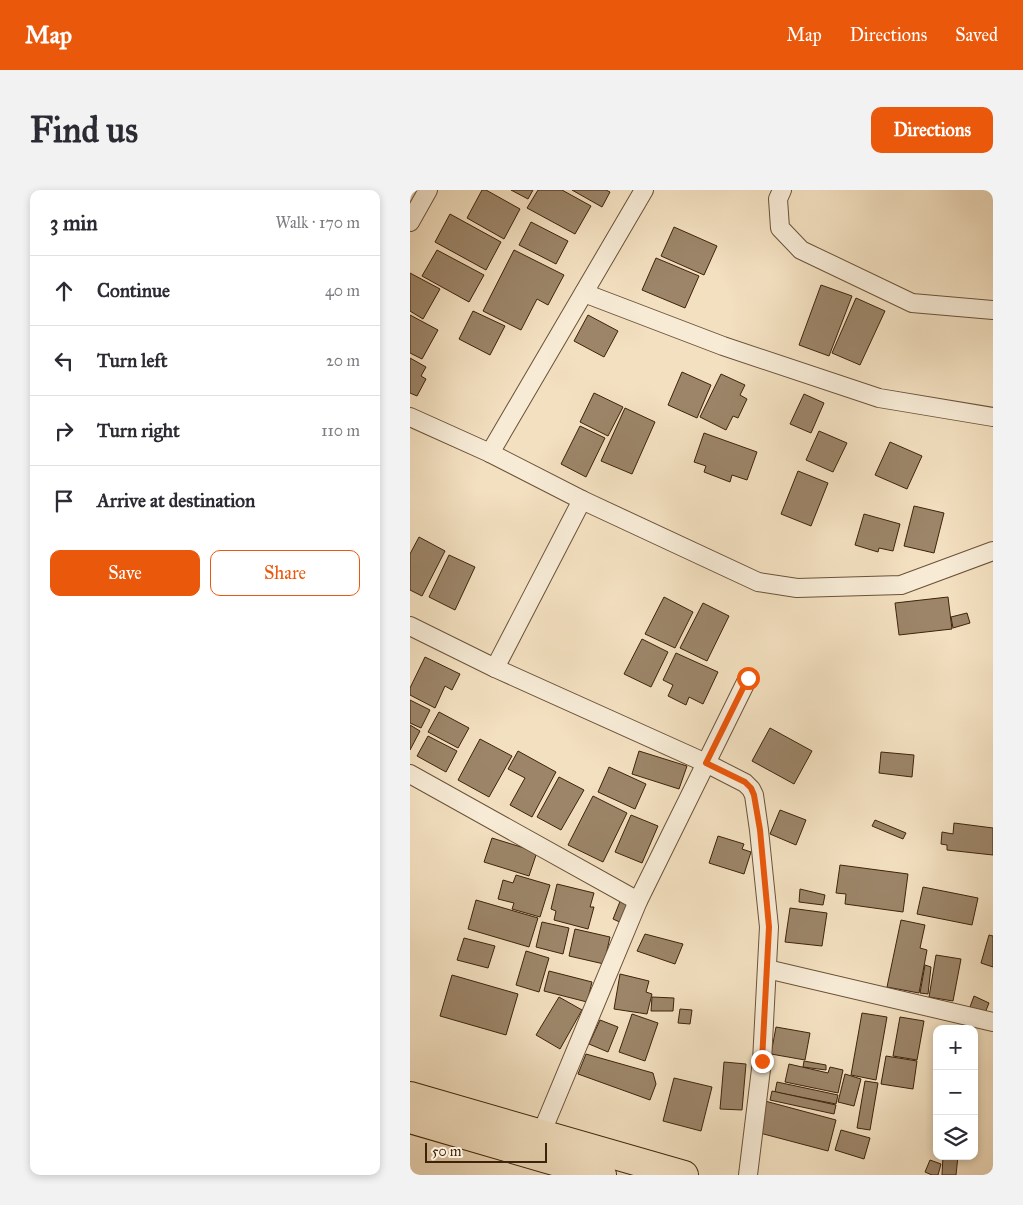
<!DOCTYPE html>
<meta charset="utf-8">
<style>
:root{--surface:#fff;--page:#f2f2f3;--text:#2b2b33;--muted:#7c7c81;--line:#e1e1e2;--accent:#ea580c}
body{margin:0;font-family:"IM FELL Great Primer",serif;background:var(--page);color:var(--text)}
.controls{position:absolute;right:15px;bottom:15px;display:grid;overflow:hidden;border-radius:10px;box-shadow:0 2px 8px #0003}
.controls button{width:45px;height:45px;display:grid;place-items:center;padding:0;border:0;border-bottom:1px solid var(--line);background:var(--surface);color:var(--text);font:25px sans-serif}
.scale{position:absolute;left:15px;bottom:12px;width:122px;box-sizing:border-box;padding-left:5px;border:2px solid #3e230a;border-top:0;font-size:14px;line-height:18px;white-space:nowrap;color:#3e230a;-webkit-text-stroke:4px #f7ebd6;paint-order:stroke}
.stop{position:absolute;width:15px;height:15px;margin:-11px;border:4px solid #ea580c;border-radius:50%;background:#fff}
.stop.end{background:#ea580c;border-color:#fff;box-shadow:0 1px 5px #0008}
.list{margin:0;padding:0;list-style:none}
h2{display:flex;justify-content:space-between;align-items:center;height:65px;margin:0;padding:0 20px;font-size:21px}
h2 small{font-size:16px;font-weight:400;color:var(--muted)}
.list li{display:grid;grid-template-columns:32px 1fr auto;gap:15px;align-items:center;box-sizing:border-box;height:70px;padding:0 20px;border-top:1px solid var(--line)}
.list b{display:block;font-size:19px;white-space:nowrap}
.list em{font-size:16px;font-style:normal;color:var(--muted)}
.actions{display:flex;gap:10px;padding:15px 20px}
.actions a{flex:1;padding:11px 0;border:1px solid var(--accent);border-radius:10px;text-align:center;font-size:18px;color:var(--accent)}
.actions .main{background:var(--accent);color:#fff}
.icon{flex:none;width:28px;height:28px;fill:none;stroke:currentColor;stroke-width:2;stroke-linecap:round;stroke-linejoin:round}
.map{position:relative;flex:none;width:583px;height:985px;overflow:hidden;border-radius:10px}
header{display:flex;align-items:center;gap:30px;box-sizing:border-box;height:70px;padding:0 25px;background:var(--accent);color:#fff}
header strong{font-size:24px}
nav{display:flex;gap:28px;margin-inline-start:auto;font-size:18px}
.intro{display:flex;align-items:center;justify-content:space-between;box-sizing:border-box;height:120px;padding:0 30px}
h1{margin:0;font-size:35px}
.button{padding:12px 22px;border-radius:10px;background:var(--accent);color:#fff;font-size:18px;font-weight:700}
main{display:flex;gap:30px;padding:0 30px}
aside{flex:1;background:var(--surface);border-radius:10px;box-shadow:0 2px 8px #0003}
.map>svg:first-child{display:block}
</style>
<header>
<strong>Map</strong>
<nav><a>Map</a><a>Directions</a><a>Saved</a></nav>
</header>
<div class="intro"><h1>Find us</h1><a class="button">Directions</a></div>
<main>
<aside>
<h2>3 min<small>Walk · 170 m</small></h2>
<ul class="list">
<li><svg class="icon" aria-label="ahead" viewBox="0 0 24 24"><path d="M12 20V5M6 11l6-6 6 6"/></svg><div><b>Continue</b></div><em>40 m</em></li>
<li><svg class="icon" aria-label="left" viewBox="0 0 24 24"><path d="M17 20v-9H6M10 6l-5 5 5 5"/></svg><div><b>Turn left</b></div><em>20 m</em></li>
<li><svg class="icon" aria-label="right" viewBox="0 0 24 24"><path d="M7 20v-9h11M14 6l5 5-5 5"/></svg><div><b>Turn right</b></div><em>110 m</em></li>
<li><svg class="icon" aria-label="arrive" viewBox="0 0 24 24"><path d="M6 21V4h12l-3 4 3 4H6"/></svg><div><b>Arrive at destination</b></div></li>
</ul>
<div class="actions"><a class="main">Save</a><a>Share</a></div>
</aside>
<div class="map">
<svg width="583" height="985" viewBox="0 0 583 985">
<rect width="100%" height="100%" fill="#f3e0c0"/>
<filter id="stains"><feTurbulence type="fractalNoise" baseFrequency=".004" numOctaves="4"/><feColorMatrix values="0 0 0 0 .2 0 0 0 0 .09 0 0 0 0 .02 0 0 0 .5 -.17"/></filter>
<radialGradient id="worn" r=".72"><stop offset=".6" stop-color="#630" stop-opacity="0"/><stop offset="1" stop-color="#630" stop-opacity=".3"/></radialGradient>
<g fill="#9c8569" stroke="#3e230a">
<polygon points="72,0 76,0 110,19 94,49 57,28"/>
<polygon points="101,0 123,0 118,9"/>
<polygon points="128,0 152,0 181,16 165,44 117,18"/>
<polygon points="162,0 196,0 200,2 192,17"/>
<polygon points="40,24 91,52 76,80 25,52"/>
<polygon points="121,32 158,51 146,74 109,55"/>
<polygon points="264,37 307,56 294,85 251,66"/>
<polygon points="27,60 74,85 59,112 12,86"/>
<polygon points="104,60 154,85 138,115 127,109 111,140 73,121"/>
<polygon points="246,68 289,86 275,118 232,100"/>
<polygon points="0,83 30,99 13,129 0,121"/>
<polygon points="411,95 442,106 419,166 389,155"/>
<polygon points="446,108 475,121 450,175 422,163"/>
<polygon points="63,121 95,136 80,165 49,149"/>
<polygon points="0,125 28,140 12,169 0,163"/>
<polygon points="178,125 208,141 194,167 164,151"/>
<polygon points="0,168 16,177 11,186 16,189 7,206 0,203"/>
<polygon points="272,182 301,195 287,228 258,215"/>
<polygon points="311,184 335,195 330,205 337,209 328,228 323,226 316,240 290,227"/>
<polygon points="184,203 213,217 198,246 170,232"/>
<polygon points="394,204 414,213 401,243 380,234"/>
<polygon points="215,218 245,232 222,284 191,271"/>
<polygon points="170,236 195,248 176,287 151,274"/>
<polygon points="409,241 437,253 423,282 396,270"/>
<polygon points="294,243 347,262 337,290 322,285 320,292 294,282 296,276 284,272"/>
<polygon points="480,252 512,266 497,299 465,285"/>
<polygon points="388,281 418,293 401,336 371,324"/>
<polygon points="504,316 534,323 524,363 494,356"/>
<polygon points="454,324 490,334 483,361 469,358 468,362 445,355"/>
<polygon points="9,347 35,361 12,406 0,400 0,364"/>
<polygon points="39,365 65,377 45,420 19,407"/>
<polygon points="254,407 283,422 265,458 235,444"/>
<polygon points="538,407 542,439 489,445 485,413"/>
<polygon points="293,413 319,426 297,471 270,458"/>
<polygon points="557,423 560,433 543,438 541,427"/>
<polygon points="232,449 258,462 241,497 214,484"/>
<polygon points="266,463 308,482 293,514 279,507 276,515 258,506 263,495 253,490"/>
<polygon points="15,467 50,484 42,500 35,496 25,518 0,505 0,498"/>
<polygon points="0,510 20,520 11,538 0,533"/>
<polygon points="29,522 59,538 48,558 18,542"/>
<polygon points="0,535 10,541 0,560"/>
<polygon points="360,538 402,561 384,594 342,571"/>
<polygon points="18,546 47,561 36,582 7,566"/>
<polygon points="70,549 102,566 79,607 48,590"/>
<polygon points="108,561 146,582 122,627 100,615 115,588 98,579"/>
<polygon points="229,561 277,576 269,599 222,584"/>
<polygon points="471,562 504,565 502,587 469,583"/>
<polygon points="199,577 236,594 225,619 188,602"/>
<polygon points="149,587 174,600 151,640 127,627"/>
<polygon points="183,606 217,623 193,672 158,655"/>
<polygon points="370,620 396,630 386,655 360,644"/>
<polygon points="221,625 248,636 232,673 205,662"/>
<polygon points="465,630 496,643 493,649 462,636"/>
<polygon points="544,633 583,638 583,665 537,660 537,655 531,654 532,642 543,644"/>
<polygon points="308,646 334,654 332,659 341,662 334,684 299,673"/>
<polygon points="82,648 127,662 119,686 74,672"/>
<polygon points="430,675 498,684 493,722 435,714 436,704 426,703"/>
<polygon points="106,685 140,695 130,727 102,719 104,713 88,709 93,690 103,693"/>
<polygon points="147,694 184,703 180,717 184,717 178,739 144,730 146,721 141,719"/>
<polygon points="513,697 568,708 562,735 507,724"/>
<polygon points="390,699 415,705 413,715 389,712"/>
<polygon points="211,709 222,714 214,734 203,729"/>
<polygon points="66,710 128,728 119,757 58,739"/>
<polygon points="380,718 417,723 412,756 375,752"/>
<polygon points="491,730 515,735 510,758 517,760 509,803 477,797"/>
<polygon points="132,732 159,738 153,764 126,757"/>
<polygon points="165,739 200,747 194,774 159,766"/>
<polygon points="235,744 273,754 265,774 227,761"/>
<polygon points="579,745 583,746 583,777 571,773"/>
<polygon points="54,748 85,756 78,778 47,770"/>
<polygon points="116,761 139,768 129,802 106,795"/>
<polygon points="526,765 551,769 543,811 519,807"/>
<polygon points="515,775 521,777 518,804 510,803"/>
<polygon points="139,781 182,792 177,812 134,801"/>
<polygon points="210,784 239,791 236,802 242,804 237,824 204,819"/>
<polygon points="42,785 108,804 96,845 30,826"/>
<polygon points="564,806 579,813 575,823 560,817"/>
<polygon points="149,807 172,820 150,859 126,845"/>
<polygon points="242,807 264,808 263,821 241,821"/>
<polygon points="270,819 282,820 280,834 268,833"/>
<polygon points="452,823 477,827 466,890 441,885"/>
<polygon points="222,824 248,833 235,871 209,862"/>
<polygon points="490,827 514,831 507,870 483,866"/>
<polygon points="190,830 208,837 198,862 179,854"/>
<polygon points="366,837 400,843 395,870 361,864"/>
<polygon points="176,864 243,883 246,894 240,910 168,884"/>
<polygon points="476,866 507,871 503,899 471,894"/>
<polygon points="394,871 416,875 416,880 393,877"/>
<polygon points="314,872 336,874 332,920 310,919"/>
<polygon points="379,874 418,883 420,877 433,880 428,903 375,892"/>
<polygon points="435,884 451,889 444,916 428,912"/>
<polygon points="264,888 302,897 291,941 253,931"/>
<polygon points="455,891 468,893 460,940 447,938"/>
<polygon points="367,892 428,905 426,914 365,902"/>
<polygon points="362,901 426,915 424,924 360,910"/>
<polygon points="355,911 426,930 418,961 346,942"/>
<polygon points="431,940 460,948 454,969 425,960"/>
<polygon points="533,966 548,966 546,985 532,985"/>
<polygon points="520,970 531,974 528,985 522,985 515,982"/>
</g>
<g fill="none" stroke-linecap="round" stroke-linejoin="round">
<defs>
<g id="minor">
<polyline points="372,0 368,9 370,38 391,60 502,113 583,120"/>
<polyline points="0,32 18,0"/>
<polyline points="174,103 313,156 469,208 583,227"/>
<polyline points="0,227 80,263 172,310 348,392 387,398 491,395 583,361"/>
<polyline points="80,263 234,0"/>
<polyline points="0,436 85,478 296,573 335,593 341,599 344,605 349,640 359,737 352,871 338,985"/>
<polyline points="85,478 172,310"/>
<polyline points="0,584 228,711"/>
<polyline points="357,779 583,832"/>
<polyline points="131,944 228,711 338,488"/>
</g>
<g id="primary">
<polyline points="0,906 274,985"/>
<polyline points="0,929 192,985"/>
</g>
</defs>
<use href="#minor" stroke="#6b5238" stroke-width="20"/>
<use href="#primary" stroke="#3e230a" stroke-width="30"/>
<use href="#minor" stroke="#f7ebd6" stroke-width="18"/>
<use href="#primary" stroke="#f3e0c0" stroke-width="28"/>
</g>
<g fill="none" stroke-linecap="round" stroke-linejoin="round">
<polyline stroke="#ea580c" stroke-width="6" points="338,488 296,573 335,592 341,598 344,605 350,640 359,737 352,871"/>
</g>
<rect width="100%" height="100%" filter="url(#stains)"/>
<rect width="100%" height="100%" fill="url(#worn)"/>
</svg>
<div class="controls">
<button>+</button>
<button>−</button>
<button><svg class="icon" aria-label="layers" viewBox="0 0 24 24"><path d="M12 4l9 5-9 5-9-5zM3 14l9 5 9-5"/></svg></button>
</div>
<div class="scale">50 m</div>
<div class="stop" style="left:338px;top:488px"></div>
<div class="stop end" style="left:352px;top:871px"></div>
</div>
</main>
